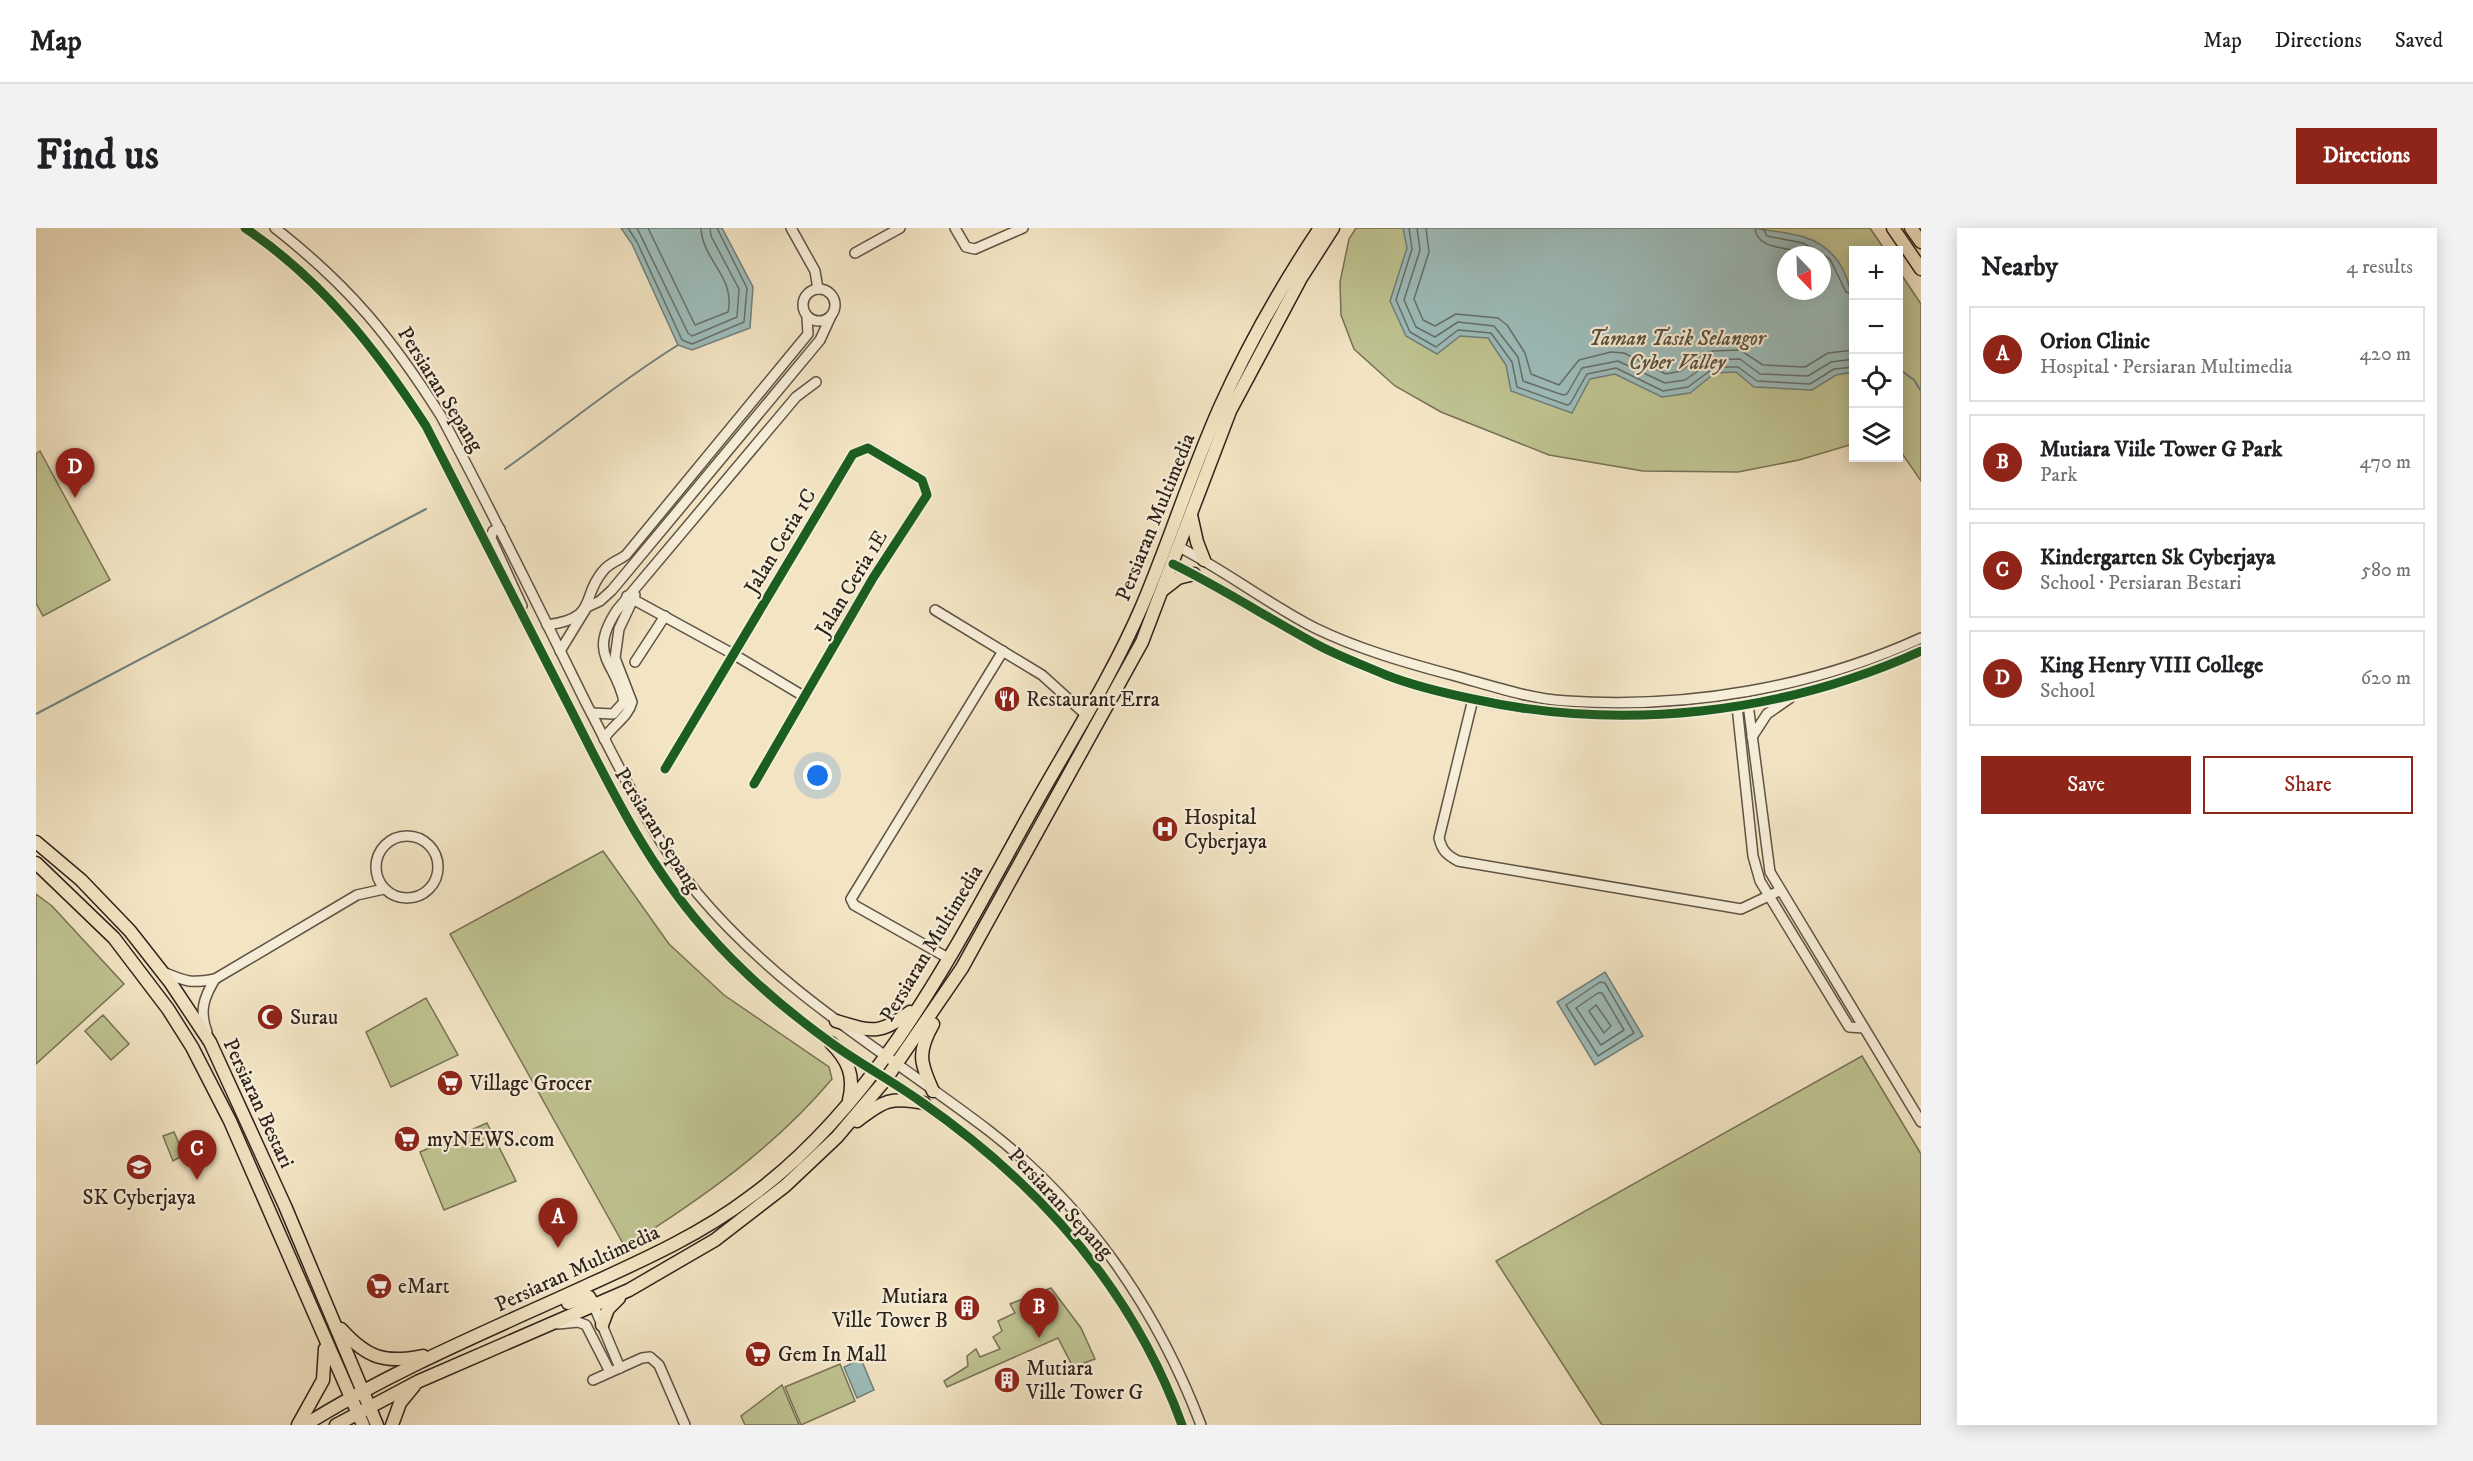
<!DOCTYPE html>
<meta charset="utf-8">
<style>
:root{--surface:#fff;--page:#f2f2f2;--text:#202124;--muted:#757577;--line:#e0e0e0;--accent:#8f2418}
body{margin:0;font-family:"IM FELL DW Pica",serif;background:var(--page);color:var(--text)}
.controls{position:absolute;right:18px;top:18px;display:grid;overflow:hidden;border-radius:0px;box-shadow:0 3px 15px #0003}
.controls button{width:54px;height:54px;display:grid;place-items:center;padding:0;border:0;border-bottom:2px solid var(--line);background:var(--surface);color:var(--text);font:30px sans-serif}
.compass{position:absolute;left:1741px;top:18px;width:54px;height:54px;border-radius:50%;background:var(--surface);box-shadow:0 3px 15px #0003;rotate:157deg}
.you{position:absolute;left:782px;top:548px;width:21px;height:21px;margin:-15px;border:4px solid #fff;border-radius:50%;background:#1a73e8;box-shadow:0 0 0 9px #1a73e833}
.badge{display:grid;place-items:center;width:39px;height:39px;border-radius:50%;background:var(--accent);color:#fff;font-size:20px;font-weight:700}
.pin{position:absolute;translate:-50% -50px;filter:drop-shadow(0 2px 3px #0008)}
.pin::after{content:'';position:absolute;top:32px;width:21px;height:18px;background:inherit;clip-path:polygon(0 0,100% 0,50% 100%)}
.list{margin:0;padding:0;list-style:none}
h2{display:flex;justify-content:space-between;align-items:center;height:78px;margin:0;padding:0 24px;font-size:26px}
h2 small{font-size:20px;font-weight:400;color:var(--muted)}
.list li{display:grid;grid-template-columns:39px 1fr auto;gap:18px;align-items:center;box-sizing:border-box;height:96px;margin:0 12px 12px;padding:0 12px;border:2px solid var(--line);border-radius:0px}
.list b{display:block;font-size:22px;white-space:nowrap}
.list p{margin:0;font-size:20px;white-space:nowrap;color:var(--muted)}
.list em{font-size:20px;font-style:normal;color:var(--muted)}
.actions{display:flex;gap:12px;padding:18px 24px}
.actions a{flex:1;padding:14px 0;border:2px solid var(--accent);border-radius:0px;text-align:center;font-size:21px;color:var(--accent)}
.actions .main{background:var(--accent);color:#fff}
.icon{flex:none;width:33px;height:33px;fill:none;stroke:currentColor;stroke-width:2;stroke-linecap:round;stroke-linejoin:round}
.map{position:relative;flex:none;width:1885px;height:1197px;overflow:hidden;border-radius:0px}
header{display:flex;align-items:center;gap:36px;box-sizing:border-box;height:84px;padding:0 30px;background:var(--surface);border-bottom:2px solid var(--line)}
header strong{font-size:28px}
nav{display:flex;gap:33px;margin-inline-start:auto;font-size:21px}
.intro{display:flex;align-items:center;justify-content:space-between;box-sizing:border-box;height:144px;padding:0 36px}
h1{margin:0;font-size:42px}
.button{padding:15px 27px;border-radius:0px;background:var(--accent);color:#fff;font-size:21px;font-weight:700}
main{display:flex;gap:36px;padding:0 36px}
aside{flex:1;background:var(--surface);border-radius:0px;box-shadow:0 3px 15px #0003}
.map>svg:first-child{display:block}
</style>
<header>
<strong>Map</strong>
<nav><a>Map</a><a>Directions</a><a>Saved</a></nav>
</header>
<div class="intro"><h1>Find us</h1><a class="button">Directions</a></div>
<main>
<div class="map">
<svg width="1885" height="1197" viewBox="0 0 1885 1197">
<rect width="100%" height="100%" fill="#f3e5c4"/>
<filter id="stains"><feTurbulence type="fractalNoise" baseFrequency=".00333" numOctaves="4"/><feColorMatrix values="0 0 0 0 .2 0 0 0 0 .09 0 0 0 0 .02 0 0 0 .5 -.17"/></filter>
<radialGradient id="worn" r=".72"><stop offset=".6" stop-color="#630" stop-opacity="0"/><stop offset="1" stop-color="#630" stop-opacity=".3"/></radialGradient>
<g fill="#bfc391" stroke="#767256" stroke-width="1.5" fill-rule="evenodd">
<path d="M 1320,0 L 1834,0 L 1849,22 L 1818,22 L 1817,216 L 1763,232 L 1702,244 L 1607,243 L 1513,227 L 1405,184 L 1359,158 L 1318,121 L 1305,87 L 1304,54 L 1313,11 ZM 1750,27 L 1786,27 L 1786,63 L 1750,63 Z"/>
<polygon points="1863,43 1885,76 1885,253 1863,221"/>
<polygon points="4,223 74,352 7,388 0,375 0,226"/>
<path d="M 567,623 L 633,716 L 688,767 L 793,839 L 796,851 C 738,920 665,971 589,1019 L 414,706 Z"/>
<polygon points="0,666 16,678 88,756 0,836"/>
<polygon points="390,770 422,827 355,859 330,804"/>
<polygon points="67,787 93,816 75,832 49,803"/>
<polygon points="1826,828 1885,926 1885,1197 1566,1197 1460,1033"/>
<polygon points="451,895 480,953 408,982 384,924"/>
<polygon points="138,904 148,927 137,933 127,908"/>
<polygon points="1015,1060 1045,1100 1059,1131 1037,1139 1022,1110 911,1159 908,1153 932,1138 931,1128 940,1121 944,1129 964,1121 957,1109 966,1103 962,1093 979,1085 974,1076"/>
<polygon points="804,1136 819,1173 765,1197 749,1159"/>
<polygon points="746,1157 763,1197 709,1197 705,1188"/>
</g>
<g fill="#9dbdbb" stroke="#717f7b" stroke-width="1.5" fill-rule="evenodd">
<polygon points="585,0 686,0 717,59 714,100 656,122 642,117 596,16"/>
<path d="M 1367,0 L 1718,0 C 1734,3 1752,4 1768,9 C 1827,28 1818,96 1817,144 L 1800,147 L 1776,162 L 1718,159 L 1700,144 L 1679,145 L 1654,165 L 1626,169 L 1579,146 L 1554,151 L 1536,185 L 1475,163 L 1470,137 L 1452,110 L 1424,108 L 1401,126 L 1370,108 L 1354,73 L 1371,20 ZM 1750,27 L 1786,27 L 1786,63 L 1750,63 Z"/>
<polygon points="1569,744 1607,808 1559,837 1521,774"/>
<polygon points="825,1131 838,1162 821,1170 808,1139"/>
</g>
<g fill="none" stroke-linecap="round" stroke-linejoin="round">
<g stroke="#66706b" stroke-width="1.5">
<polyline points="592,0 601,14 646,112 656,116 708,94 711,60 681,0"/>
<polyline points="601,0 652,105 656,108 701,89 703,61 675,8 674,0"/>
<path d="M 612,0 L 659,97 L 692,84 C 700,49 666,32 665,0"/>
<polyline points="1373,0 1376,21 1360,72 1374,104 1400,119 1422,102 1455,105 1476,134 1481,159 1531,177 1534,176 1551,146 1580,140 1627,163 1652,159 1679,139 1702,139 1721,153 1774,156 1798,141 1818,139"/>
<polyline points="1381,0 1384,22 1368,72 1380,99 1399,109 1422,94 1458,98 1482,129 1487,153 1527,167 1531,166 1546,140 1582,133 1629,155 1649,152 1678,132 1704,131 1724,146 1772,148 1795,134 1818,131"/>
<polyline points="1390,0 1393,24 1378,71 1387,92 1399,98 1420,86 1462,90 1471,97 1489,125 1495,146 1523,157 1543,132 1575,124 1588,125 1630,146 1645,143 1665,127 1677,123 1704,122 1727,137 1769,139 1792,125 1818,122"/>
<path d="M 1719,0 C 1721,24 1757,18 1773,27"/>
<polyline points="1727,0 1731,8 1767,15 1794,31 1810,64 1818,67"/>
<polygon points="1564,754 1569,755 1598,805 1562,828 1530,777"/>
<polygon points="1562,765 1566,765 1588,802 1565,817 1540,780"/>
<polygon points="1560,777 1575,798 1568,805 1553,783"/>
</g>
<g stroke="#717f7b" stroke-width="2">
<polyline points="1862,140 1878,152 1885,163"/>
<path d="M 469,241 C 527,200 581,155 642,117"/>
<polyline points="0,486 390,281"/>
</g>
<defs>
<g id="minor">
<path d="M 209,0 C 285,51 341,122 390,198 C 438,291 485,385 533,478 C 573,557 610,635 669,702 C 706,745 752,784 798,817 C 826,837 856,853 884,873 C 1002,955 1097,1061 1146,1197"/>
<path d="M 239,0 C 313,58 355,109 405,188 C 456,283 503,380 551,477 C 585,542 615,608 662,666 C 745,765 851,825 952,902 C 1050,978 1121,1081 1165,1197"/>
<polyline points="755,0 779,43 782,61"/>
<polyline points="919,0 930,19 939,21 987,0"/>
<polyline points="819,25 864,0"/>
<circle cx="783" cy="77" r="16"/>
<polyline points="464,301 457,303 455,310 486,378"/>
<path d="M 1143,319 C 1190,343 1232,376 1279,400 C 1322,421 1371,435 1416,447 C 1453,457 1493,471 1531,473 C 1651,481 1776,460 1885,410"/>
<path d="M 1137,336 C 1186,360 1232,390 1280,416 C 1302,428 1327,437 1350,447 C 1378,458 1408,465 1437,471 C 1586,504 1746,486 1885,423"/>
<polyline points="591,368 697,426 769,469"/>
<polyline points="899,382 1006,447 1049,486"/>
<path d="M 511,397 C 563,390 544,370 567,343 C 573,335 582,333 590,327 L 772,106 L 771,89"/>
<polyline points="524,423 551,379 564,373 576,362 784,112 795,88"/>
<polyline points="599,434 629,388"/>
<path d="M 1437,471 L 1403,610 C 1406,623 1411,627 1422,633 L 1705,681 L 1743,663"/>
<polyline points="1712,476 1734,644 1885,894"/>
<polyline points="1701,478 1717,628 1724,653 1813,799 1828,800"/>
<path d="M 556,485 L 577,486 L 588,474 C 581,434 550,429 581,382 L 760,169 L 780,154"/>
<polyline points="1716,509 1731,486 1754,470"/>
<path d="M 568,511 C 576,497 592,490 596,474 L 579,430 L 583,401 L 599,367"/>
<polyline points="629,541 817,226 832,220 886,252 891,267 837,350 718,556"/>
<circle cx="371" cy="639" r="31"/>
<polyline points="912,730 818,677 815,671 967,423"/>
<path d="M 127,744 C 149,753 154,756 179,751 C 168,769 163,783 171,804"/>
<polyline points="179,751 321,667 348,661"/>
<polyline points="558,1078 584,1140"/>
<polyline points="522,1096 542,1094 550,1097 574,1144"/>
<polyline points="557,1152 606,1130 614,1129 623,1137 649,1197"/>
</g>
<g id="major">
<polyline points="1857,0 1885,41"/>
<polyline points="1875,0 1885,14"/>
<polyline points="1155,287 1161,314 1168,332"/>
<polyline points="1128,361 1142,350 1158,346"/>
<polyline points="0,614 45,652 94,703 134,754 174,814 249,978 341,1197"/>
<polyline points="0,635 78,710 132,781 156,819 194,893 327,1197"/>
<path d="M 800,793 C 836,804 843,807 874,784"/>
<path d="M 795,815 C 812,832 819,848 813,872"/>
<path d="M 897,863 C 884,835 881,824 897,796"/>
<path d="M 821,893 C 847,873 855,868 888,875"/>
<polyline points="532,1075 553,1069 558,1078"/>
<polyline points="566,1097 572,1081 583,1070"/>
<path d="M 305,1101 C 331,1130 349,1136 387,1128"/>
<polyline points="262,1197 287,1152 289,1121"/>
<path d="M 269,1197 C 357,1142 454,1102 548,1059 C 605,1033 664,1007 714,969 C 845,873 920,718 997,580 C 1034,514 1076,448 1106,378 C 1134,312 1155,244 1184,179 C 1212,117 1246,57 1284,0"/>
<polyline points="300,1197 381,1154 593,1062 679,1012 749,958 801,909 850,851 926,740 1106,414 1194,183 1265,50 1297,0"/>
<polyline points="356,1197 364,1175 378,1158"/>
</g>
</defs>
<use href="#minor" stroke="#5f5345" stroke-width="12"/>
<use href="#major" stroke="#2e221b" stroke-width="15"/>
<use href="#minor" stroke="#f7eed9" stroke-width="9"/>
<use href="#major" stroke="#f3e5c4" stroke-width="12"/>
<defs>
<g id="cycleway">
<path d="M 209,0 C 285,51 341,122 390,198 C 438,291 485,385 533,478 C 573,557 610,635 669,702 C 706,745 752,784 798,817 C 826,837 856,853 884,873 C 1002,955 1097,1061 1146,1197"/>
<path d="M 1137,336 C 1186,360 1232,390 1280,416 C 1302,428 1327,437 1350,447 C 1378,458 1408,465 1437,471 C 1586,504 1746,486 1885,423"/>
<polyline points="629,541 817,226 832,220 886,252 891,267 837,350 718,556"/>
</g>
</defs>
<use href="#cycleway" stroke="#f7eed9" stroke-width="13"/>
<use href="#cycleway" stroke="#1b5e20" stroke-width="9"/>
</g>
<defs>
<symbol id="restaurant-disc" viewBox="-11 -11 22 22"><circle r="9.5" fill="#8f2418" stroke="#f7eed9"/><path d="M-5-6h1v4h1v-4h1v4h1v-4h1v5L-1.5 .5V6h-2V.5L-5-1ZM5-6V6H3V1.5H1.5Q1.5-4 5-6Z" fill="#fff"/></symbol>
<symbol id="hospital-disc" viewBox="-11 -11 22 22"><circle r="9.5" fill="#8f2418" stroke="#f7eed9"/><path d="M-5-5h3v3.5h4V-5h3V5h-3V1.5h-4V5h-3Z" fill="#fff"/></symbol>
<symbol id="mosque-disc" viewBox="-11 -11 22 22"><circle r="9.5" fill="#8f2418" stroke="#f7eed9"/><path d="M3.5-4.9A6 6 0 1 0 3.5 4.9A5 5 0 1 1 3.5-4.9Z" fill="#fff"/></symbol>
<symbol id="supermarket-disc" viewBox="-11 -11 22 22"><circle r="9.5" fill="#8f2418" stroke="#f7eed9"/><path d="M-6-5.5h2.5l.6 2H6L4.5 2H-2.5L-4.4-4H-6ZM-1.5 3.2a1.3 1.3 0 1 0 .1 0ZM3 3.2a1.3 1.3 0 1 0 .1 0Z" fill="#fff"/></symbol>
<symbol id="school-disc" viewBox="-11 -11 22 22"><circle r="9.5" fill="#8f2418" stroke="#f7eed9"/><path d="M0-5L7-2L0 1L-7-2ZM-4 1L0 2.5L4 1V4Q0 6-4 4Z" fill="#fff"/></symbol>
<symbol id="building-disc" viewBox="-11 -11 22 22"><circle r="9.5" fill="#8f2418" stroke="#f7eed9"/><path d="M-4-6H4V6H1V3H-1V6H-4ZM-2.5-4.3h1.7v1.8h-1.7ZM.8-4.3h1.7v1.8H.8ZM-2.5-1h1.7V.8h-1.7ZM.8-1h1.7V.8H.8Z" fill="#fff"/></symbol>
</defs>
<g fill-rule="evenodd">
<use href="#restaurant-disc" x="956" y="456" width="30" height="30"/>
<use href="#hospital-disc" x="1114" y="586" width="30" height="30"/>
<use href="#mosque-disc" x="219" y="774" width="30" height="30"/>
<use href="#supermarket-disc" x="399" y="840" width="30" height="30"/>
<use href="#supermarket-disc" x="356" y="896" width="30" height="30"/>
<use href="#school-disc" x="88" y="924" width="30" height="30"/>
<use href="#supermarket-disc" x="328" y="1043" width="30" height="30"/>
<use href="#building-disc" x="916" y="1065" width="30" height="30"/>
<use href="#supermarket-disc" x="707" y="1111" width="30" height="30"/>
<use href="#building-disc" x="956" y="1137" width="30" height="30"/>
</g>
<g text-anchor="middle" stroke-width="4.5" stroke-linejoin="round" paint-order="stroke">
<g font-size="21" font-style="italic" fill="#5a523e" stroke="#f7eed9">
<text x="1641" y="117">Taman Tasik Selangor<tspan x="1641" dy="24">Cyber Valley</tspan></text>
</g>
<g font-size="21" fill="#2e221b" stroke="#f7eed9">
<text transform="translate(405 161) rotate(58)" y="7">Persiaran Sepang</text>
<text transform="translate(1119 289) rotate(-68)" y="7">Persiaran Multimedia</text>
<text transform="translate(744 313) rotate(-59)" y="7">Jalan Ceria 1C</text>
<text transform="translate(815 355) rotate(-59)" y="7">Jalan Ceria 1E</text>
<text transform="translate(622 602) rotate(58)" y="7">Persiaran Sepang</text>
<text transform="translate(895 715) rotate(-59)" y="7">Persiaran Multimedia</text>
<text transform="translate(223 875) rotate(65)" y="7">Persiaran Bestari</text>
<text transform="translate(1025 975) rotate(47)" y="7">Persiaran Sepang</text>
<text transform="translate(541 1040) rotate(-25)" y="7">Persiaran Multimedia</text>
</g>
<g font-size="21" fill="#2e221b" stroke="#f7eed9" text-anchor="start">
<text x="990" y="478">Restaurant Erra</text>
<text x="1148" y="596">Hospital<tspan x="1148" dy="24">Cyberjaya</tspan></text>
<text x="254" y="796">Surau</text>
<text x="434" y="862">Village Grocer</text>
<text x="391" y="918">myNEWS.com</text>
<text x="103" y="976" text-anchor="middle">SK Cyberjaya</text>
<text x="362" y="1065">eMart</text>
<text x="912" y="1075" text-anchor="end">Mutiara<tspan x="912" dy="24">Ville Tower B</tspan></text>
<text x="742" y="1133">Gem In Mall</text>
<text x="990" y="1147">Mutiara<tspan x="990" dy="24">Ville Tower G</tspan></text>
</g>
</g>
<rect width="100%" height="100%" filter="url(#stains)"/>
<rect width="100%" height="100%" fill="url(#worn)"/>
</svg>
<div class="controls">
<button>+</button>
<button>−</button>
<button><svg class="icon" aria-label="locate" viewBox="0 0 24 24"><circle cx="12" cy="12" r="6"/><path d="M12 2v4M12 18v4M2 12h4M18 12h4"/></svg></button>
<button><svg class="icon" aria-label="layers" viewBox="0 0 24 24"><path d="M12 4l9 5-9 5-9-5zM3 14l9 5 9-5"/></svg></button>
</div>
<svg class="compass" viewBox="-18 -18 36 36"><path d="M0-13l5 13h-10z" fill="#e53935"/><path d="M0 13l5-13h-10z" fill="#757577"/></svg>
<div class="you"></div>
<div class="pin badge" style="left:522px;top:1020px">A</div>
<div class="pin badge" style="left:1003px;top:1110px">B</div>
<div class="pin badge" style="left:161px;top:952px">C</div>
<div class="pin badge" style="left:39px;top:270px">D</div>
</div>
<aside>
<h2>Nearby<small>4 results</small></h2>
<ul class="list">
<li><span class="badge">A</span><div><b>Orion Clinic</b><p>Hospital · Persiaran Multimedia</p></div><em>420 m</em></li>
<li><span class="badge">B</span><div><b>Mutiara Viile Tower G Park</b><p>Park</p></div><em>470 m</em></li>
<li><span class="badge">C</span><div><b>Kindergarten Sk Cyberjaya</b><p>School · Persiaran Bestari</p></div><em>580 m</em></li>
<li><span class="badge">D</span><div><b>King Henry VIII College</b><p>School</p></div><em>620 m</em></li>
</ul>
<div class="actions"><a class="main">Save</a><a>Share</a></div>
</aside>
</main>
